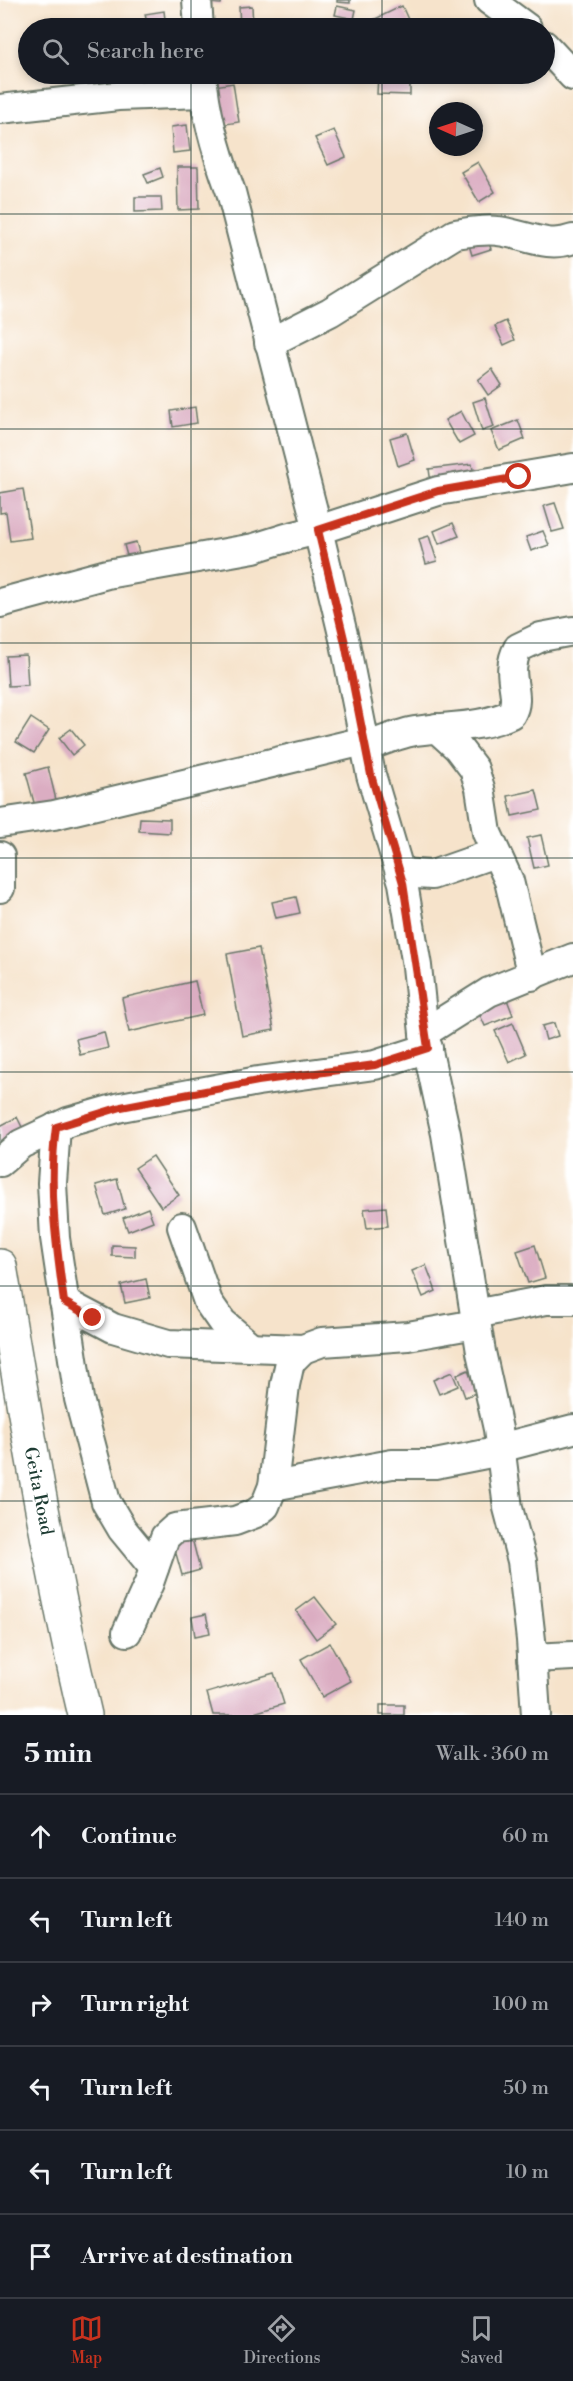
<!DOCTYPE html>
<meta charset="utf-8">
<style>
:root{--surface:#171b24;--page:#242831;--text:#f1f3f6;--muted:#9ea1a6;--line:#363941;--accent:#c8321e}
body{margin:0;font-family:"Libre Bodoni",serif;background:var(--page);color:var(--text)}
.compass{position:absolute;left:429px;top:102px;width:54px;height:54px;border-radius:50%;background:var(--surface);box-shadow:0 3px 9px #0003;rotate:273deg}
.stop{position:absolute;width:18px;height:18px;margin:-14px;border:4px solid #c8321e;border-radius:50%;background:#fff}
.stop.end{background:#c8321e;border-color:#fff;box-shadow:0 2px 6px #0008}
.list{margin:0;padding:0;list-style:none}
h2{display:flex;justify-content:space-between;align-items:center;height:78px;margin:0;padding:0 24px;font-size:26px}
h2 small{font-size:20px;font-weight:400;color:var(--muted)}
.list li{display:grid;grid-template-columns:39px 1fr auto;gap:18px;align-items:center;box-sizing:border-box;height:84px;padding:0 24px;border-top:2px solid var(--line)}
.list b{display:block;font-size:22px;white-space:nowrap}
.list em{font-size:20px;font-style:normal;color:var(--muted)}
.icon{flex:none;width:33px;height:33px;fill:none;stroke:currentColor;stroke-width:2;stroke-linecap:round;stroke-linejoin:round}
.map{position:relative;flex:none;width:573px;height:1715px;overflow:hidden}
.search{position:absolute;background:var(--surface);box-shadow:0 3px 9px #0003;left:18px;right:18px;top:18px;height:66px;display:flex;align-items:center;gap:15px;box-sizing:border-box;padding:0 21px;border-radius:33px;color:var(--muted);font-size:22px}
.sheet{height:582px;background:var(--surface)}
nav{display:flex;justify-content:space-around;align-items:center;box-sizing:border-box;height:84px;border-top:2px solid var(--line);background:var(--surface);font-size:16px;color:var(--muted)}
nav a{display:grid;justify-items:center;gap:3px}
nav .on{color:var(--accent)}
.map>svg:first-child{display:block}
</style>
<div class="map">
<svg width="573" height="1715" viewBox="0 0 573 1715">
<rect width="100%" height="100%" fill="#fff"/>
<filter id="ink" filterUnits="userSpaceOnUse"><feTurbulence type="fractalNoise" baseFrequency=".0167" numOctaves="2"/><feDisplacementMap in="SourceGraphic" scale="12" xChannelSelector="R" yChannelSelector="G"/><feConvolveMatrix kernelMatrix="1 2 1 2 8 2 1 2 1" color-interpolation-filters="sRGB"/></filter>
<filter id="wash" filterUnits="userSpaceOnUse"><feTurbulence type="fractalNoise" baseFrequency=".008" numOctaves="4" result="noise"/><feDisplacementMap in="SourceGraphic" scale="24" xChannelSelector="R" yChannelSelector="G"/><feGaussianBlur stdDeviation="1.35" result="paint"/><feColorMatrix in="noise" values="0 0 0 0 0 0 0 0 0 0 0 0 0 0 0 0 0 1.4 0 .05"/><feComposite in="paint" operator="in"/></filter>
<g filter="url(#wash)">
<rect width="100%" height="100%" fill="#f6e3cb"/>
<g id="blocks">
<g fill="#dbadc2">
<polygon points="210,0 222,0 221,4 210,3"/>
<polygon points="337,0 350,0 350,3 337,2"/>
<polygon points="252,6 253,28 240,28 239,7"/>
<polygon points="337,6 356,10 354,19 335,15"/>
<polygon points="402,6 410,24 401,28 374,28 371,21"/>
<polygon points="164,11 166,28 148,28 145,14"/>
<rect x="100" y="26" width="19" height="2"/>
<polygon points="378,74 410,74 410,95 377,94"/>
<polygon points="233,83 239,122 220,125 214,86"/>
<polygon points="474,115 482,126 474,132"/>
<polygon points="187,125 190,151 173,153 171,127"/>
<polygon points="334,130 346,157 328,165 315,138"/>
<polygon points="478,162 495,192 479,202 461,172"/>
<polygon points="177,167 198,167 199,209 178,210"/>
<polygon points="160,168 163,177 148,183 144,174"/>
<polygon points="135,197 161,197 162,211 135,212"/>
<polygon points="486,235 491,249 472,255 468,242"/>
<polygon points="506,321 515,340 504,345 495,326"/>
<polygon points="492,369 502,385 488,395 478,380"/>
<polygon points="485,398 494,427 482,431 473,402"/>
<polygon points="195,407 197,423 173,427 171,411"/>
<polygon points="461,411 474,436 459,444 445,420"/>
<polygon points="518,420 525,439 499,450 491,431"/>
<polygon points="407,433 415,460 398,466 390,438"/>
<polygon points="472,464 475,484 432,490 429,469"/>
<polygon points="23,489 31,538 10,541 6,512 0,513 0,493"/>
<polygon points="555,503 564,529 552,532 544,506"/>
<polygon points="453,523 459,536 439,544 434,531"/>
<polygon points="543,531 549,545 531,551 526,537"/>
<polygon points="429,536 437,561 426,564 419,539"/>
<polygon points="136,542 141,560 129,563 124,545"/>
<polygon points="26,655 28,685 8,686 6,656"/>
<polygon points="31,718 49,730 34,753 16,742"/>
<polygon points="71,729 84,745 72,755 59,738"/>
<polygon points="48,767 57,804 36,810 26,773"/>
<polygon points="536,790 541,810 512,816 508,796"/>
<polygon points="140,818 170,819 170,833 139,831"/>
<polygon points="541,835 548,865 534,868 527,838"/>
<polygon points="296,897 300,913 276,918 272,902"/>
<polygon points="259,948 274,1030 242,1036 227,954"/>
<polygon points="195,981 203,1015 129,1032 122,998"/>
<polygon points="506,997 513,1015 485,1026 477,1008"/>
<polygon points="513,1023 526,1054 509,1062 495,1031"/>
<polygon points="554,1023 558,1036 546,1040 542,1026"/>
<polygon points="104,1032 108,1048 80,1055 76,1039"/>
<polygon points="17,1117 26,1135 0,1145 0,1126"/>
<polygon points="153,1156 179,1195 161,1207 135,1168"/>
<polygon points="117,1179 125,1209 105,1215 96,1185"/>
<polygon points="386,1207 388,1226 367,1228 364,1209"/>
<polygon points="148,1208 153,1221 128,1231 123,1218"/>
<polygon points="112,1245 135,1246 135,1257 112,1256"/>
<polygon points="535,1245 545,1278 528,1283 517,1251"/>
<polygon points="426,1265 436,1291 423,1297 412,1271"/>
<polygon points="146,1279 150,1298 125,1303 121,1285"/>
<polygon points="468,1370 476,1393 465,1397 457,1375"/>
<polygon points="452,1372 458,1386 439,1394 433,1380"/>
<polygon points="192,1538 200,1570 182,1575 173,1543"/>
<polygon points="315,1597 336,1624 316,1639 296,1611"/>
<polygon points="206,1614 210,1633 195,1636 192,1617"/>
<polygon points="330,1643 351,1681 322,1697 301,1659"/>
<polygon points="274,1673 284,1704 247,1715 213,1715 207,1693"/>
<rect x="380" y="1705" width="24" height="10"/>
</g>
</g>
</g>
<g filter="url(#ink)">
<use href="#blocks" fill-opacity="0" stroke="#6a7769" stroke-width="1.5"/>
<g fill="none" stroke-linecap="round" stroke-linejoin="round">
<defs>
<g id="minor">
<polyline points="197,0 199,28"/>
<polyline points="489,0 527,28"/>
<polyline points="544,45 573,76"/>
<path d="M 202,74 C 205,115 217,154 231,192 L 318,530 L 345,643 L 371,775 L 403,883 L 417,966 L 424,1033 L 446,1134 L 481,1352 L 498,1429 L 508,1508 L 522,1561 L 531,1640 L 536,1715"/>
<polyline points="0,109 118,96 203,93"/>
<path d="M 269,343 L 330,312 L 455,234 C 469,232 484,229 498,231 C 525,234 546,249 573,239"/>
<polyline points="0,603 107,574 254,548 286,538 318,530 438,491 573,468"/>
<polyline points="436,728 458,748 474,769 480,788 487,833 509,881 532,976"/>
<path d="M 366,747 C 382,741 398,734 415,731 C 446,726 482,728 511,714 C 523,694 503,676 518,648 L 541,637 L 573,631"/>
<polyline points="0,823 54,815 364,741"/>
<polyline points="0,856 0,888"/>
<polyline points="400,873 432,875 495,853"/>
<polyline points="424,1033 489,992 573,958"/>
<polyline points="56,1127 52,1183 55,1238 79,1399 106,1502 122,1529 154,1568"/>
<polyline points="0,1162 21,1144 68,1122 121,1107 258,1081 375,1065 428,1048"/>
<polyline points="182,1227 208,1302 222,1322 251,1347"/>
<polyline points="64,1302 113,1328 168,1344 303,1349"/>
<polyline points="475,1314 546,1300 573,1300"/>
<polyline points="500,1448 573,1429"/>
<polyline points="273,1486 392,1464 435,1464 501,1451"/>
<polyline points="127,1632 149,1583 165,1537 175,1528 235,1521 256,1513 265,1506 273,1486 285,1385 290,1362 303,1349 322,1342 408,1336 476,1324"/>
<polyline points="532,1658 573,1656"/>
</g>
<path id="highway" d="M 0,1266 C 25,1416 50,1567 85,1715"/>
</defs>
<use href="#minor" stroke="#6a7769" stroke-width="32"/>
<use href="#highway" stroke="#6a7769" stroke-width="36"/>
<use href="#minor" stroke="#fff" stroke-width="28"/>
<use href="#highway" stroke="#fff" stroke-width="33"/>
</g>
</g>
<g fill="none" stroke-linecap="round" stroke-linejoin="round" filter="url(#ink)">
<path stroke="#c8321e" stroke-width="8" d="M 93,1318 L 64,1302 C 56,1244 48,1186 56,1127 L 121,1107 L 258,1081 L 375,1065 L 428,1048 L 403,883 L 371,775 L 345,643 L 318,530 L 438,491 L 519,477"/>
</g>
<path fill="none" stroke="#1f3d34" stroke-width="1.5" stroke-opacity="0.55" d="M 191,0 L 191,28M 382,0 L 382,28M 191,74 L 191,1715M 382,74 L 382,1715M 0,214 L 573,214M 0,429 L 573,429M 0,643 L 573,643M 0,858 L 573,858M 0,1072 L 573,1072M 0,1286 L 573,1286M 0,1501 L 573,1501"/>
<g text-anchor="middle" stroke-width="4.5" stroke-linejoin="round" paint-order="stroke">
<g font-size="18" fill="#1f3d34" stroke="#fff">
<text transform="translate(39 1491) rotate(79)" y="6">Geita Road</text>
</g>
</g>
</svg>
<svg class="compass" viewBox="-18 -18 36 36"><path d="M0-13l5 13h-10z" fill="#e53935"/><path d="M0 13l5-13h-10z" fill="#9ea1a6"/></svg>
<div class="stop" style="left:519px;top:477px"></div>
<div class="stop end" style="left:93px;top:1318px"></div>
<div class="search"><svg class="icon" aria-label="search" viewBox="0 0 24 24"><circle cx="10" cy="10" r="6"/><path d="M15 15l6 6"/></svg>Search here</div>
</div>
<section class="sheet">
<h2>5 min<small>Walk · 360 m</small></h2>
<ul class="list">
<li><svg class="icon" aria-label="ahead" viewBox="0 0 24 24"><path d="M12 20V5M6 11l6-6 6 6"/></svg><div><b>Continue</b></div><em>60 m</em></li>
<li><svg class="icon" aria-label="left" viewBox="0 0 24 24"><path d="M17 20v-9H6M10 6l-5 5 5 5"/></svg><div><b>Turn left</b></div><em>140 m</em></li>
<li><svg class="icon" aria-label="right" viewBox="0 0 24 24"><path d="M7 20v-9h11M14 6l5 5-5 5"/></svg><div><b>Turn right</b></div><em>100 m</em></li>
<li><svg class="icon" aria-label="left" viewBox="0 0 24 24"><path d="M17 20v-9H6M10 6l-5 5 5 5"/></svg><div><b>Turn left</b></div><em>50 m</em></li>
<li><svg class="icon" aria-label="left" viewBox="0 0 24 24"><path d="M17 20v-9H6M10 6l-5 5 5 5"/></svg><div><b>Turn left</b></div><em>10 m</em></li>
<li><svg class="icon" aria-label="arrive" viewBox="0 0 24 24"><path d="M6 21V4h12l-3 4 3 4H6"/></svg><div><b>Arrive at destination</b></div></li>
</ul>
</section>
<nav>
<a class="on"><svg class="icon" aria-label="map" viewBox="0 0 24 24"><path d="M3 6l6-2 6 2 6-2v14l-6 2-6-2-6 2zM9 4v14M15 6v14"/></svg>Map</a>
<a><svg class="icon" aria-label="directions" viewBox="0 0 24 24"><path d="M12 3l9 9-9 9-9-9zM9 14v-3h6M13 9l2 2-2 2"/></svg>Directions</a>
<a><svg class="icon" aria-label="saved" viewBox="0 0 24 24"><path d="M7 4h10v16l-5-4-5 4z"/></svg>Saved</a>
</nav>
